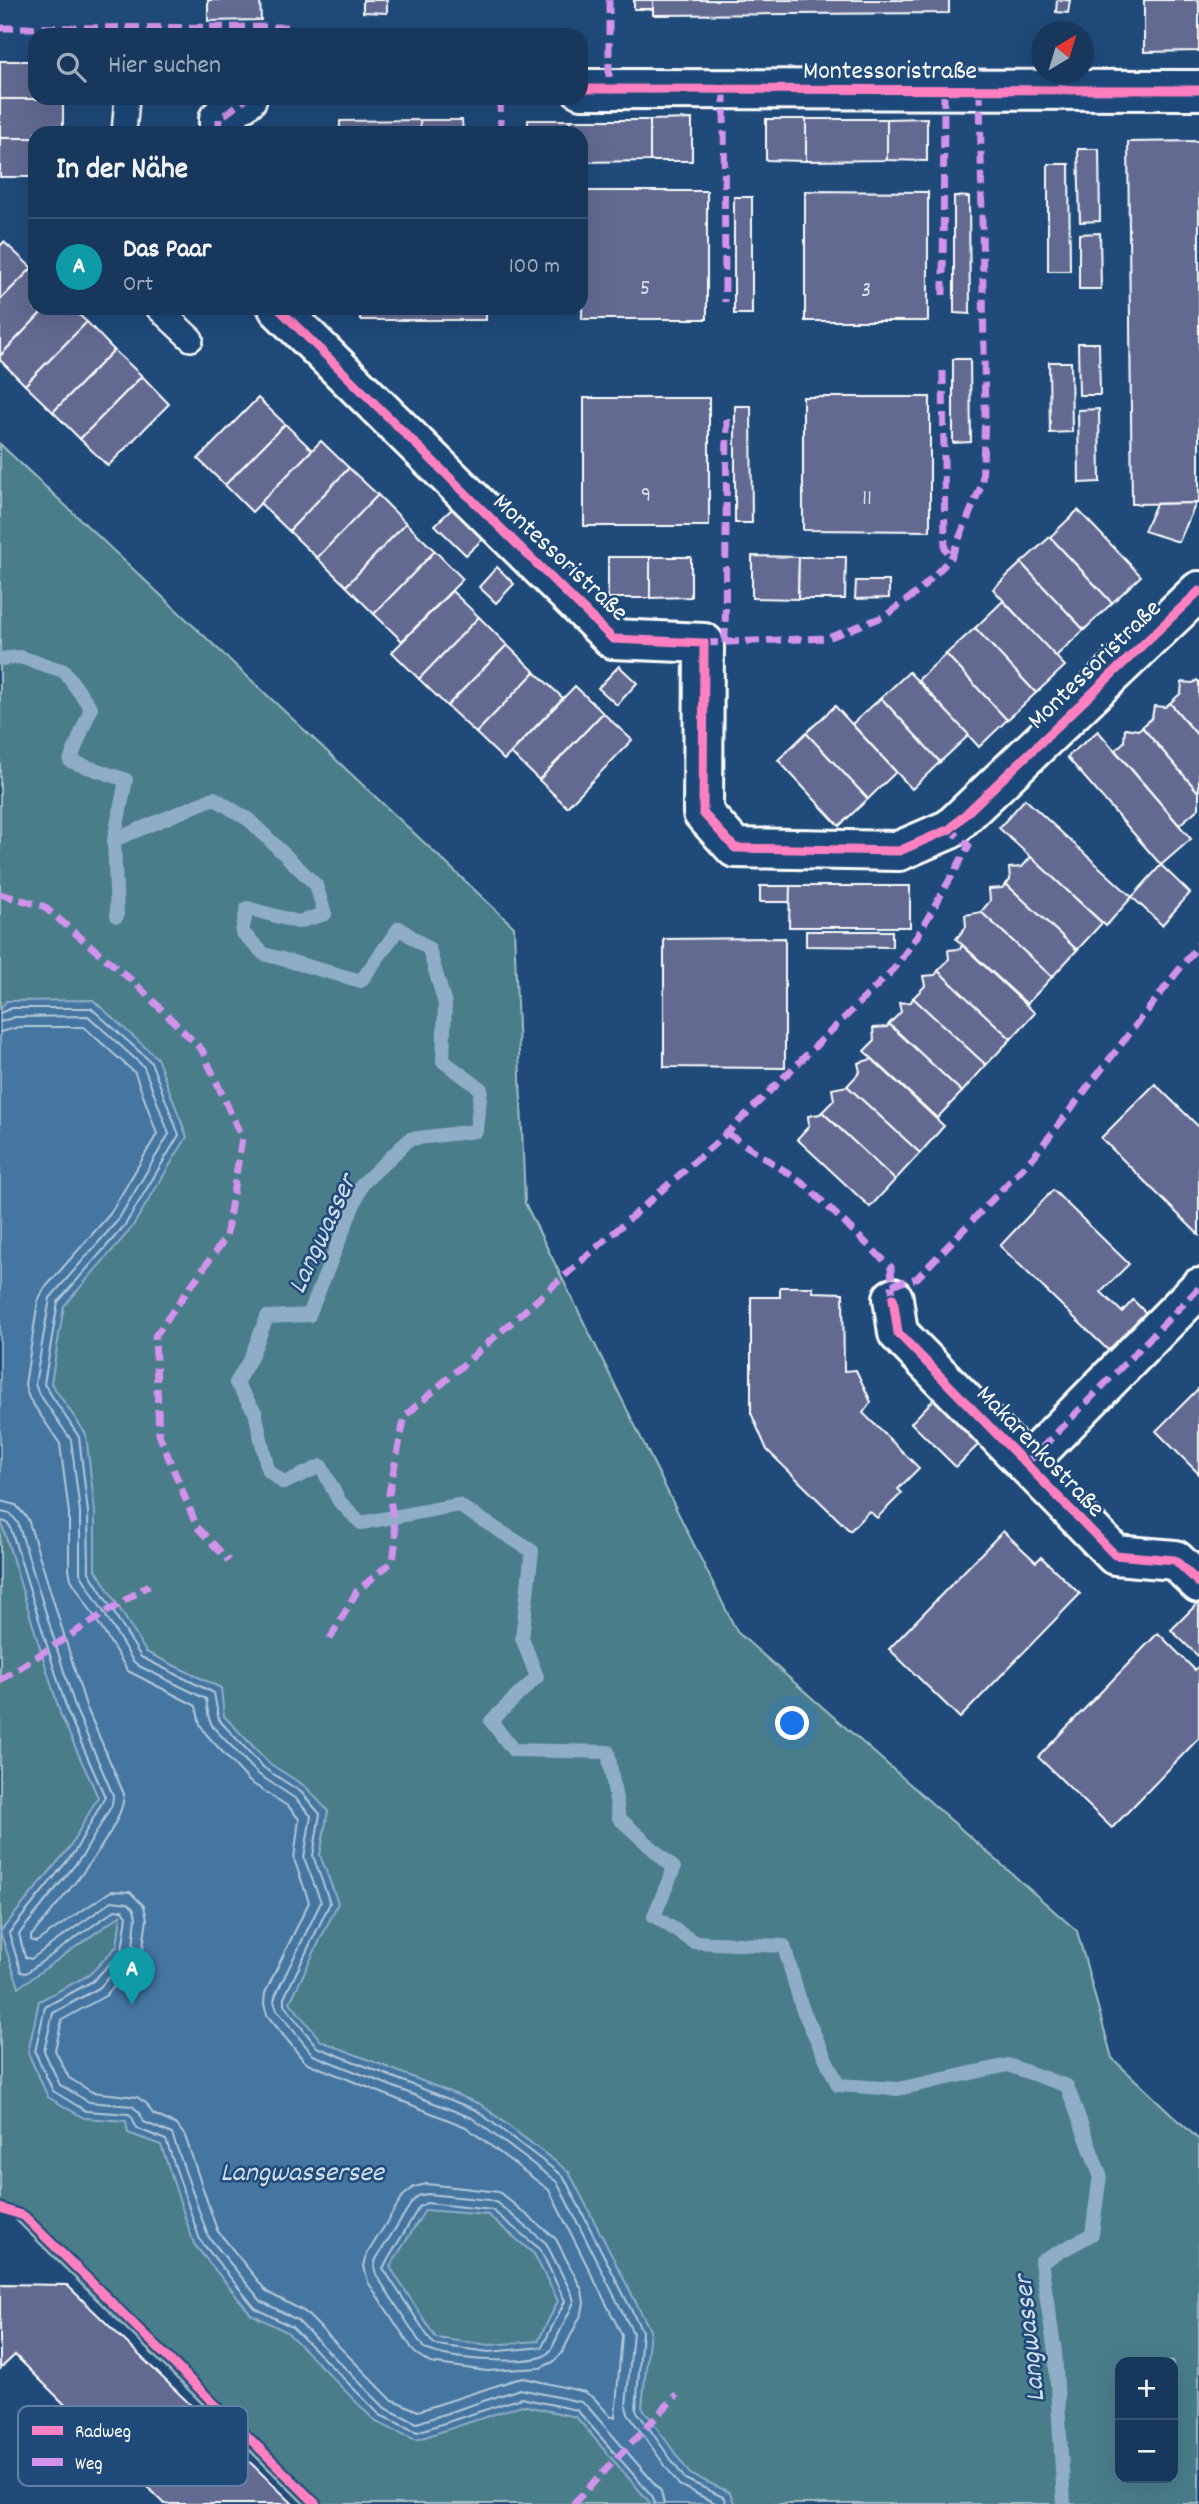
<!DOCTYPE html>
<html lang="de">
<meta charset="utf-8">
<style>
:root{--surface:#17385c;--page:#244365;--text:#f1f3f6;--muted:#9eacbb;--line:#365272;--accent:#95b2f1}
body{margin:0;font-family:Dekko,sans-serif;background:var(--page);color:var(--text)}
.controls{position:absolute;right:21px;bottom:21px;display:grid;overflow:hidden;border-radius:14px;box-shadow:0 7px 28px #0002}
.controls button{width:63px;height:63px;display:grid;place-items:center;padding:0;border:0;border-bottom:2px solid var(--line);background:var(--surface);color:var(--text);font:35px sans-serif}
.compass{position:absolute;left:1031px;top:21px;width:63px;height:63px;border-radius:50%;background:var(--surface);box-shadow:0 7px 28px #0002;rotate:38deg}
.you{position:absolute;left:793px;top:1724px;width:24px;height:24px;margin:-18px;border:5px solid #fff;border-radius:50%;background:#1a73e8;box-shadow:0 0 0 10px #1a73e833}
.badge{display:grid;place-items:center;width:46px;height:46px;border-radius:50%;background:var(--accent);color:#fff;font-size:23px;font-weight:700}
.pin{position:absolute;translate:-50% -58px;filter:drop-shadow(0 2px 4px #0008)}
.pin::after{content:'';position:absolute;top:37px;width:24px;height:21px;background:inherit;clip-path:polygon(0 0,100% 0,50% 100%)}
.list{margin:0;padding:0;list-style:none}
h2{display:flex;justify-content:space-between;align-items:center;height:91px;margin:0;padding:0 28px;font-size:30px}
h2 small{font-size:23px;font-weight:400;color:var(--muted)}
.list li{display:grid;grid-template-columns:46px 1fr auto;gap:21px;align-items:center;box-sizing:border-box;height:98px;padding:0 28px;border-top:2px solid var(--line)}
.list b{display:block;font-size:26px;white-space:nowrap}
.list p{margin:0;font-size:23px;white-space:nowrap;color:var(--muted)}
.list em{font-size:23px;font-style:normal;color:var(--muted)}
.icon{flex:none;width:38px;height:38px;fill:none;stroke:currentColor;stroke-width:2;stroke-linecap:round;stroke-linejoin:round}
.map{position:relative;flex:none;width:1199px;height:2504px;overflow:hidden}
.search{position:absolute;background:var(--surface);box-shadow:0 7px 28px #0002;left:28px;top:28px;width:560px;height:77px;display:flex;align-items:center;gap:18px;box-sizing:border-box;padding:0 24px;border-radius:21px;color:var(--muted);font-size:26px}
.panel{position:absolute;background:var(--surface);box-shadow:0 7px 28px #0002;left:28px;top:126px;width:560px;height:189px;border-radius:21px}
.map>svg:first-child{display:block}
</style>
<div class="map">
<svg width="1199" height="2504" viewBox="0 0 1199 2504">
<rect width="100%" height="100%" fill="#1f4a7a"/>
<filter id="ink" filterUnits="userSpaceOnUse"><feTurbulence type="fractalNoise" baseFrequency=".0143" numOctaves="2"/><feDisplacementMap in="SourceGraphic" scale="14" xChannelSelector="R" yChannelSelector="G"/><feConvolveMatrix kernelMatrix="1 2 1 2 8 2 1 2 1" color-interpolation-filters="sRGB"/></filter>
<g filter="url(#ink)">
<path fill="#4a7d8a" stroke="#a4bec4" stroke-width="2" fill-rule="evenodd" d="M 0,444 L 514,927 L 525,1203 L 737,1632 L 1077,1931 L 1112,2058 L 1199,2140 L 1199,2504 L 304,2504 L 0,2204 ZM 1120,2362 L 1173,2362 L 1173,2478 L 1120,2478 Z"/>
<path fill="#4476a1" stroke="#8fadc7" stroke-width="2" fill-rule="evenodd" d="M 93,1000 L 157,1058 L 187,1137 L 131,1229 L 64,1306 L 51,1383 L 86,1434 L 95,1512 L 95,1568 L 146,1652 L 221,1688 L 224,1716 L 269,1763 L 306,1787 L 328,1811 L 320,1855 L 338,1903 L 290,2002 L 321,2041 L 480,2104 L 569,2172 L 650,2330 L 642,2407 L 690,2474 L 729,2492 L 735,2504 L 651,2504 L 576,2417 L 522,2405 L 416,2440 L 376,2422 L 287,2332 L 251,2314 L 194,2244 L 161,2145 L 128,2133 L 126,2121 L 84,2118 L 48,2097 L 28,2053 L 39,2001 L 89,1975 L 117,1946 L 121,1915 L 19,1987 L 0,1932 L 70,1847 L 98,1797 L 61,1716 L 0,1518 L 0,1010 L 6,1001 ZM 425,2210 L 488,2215 L 534,2254 L 558,2301 L 538,2341 L 489,2345 L 436,2338 L 390,2267 Z"/>
<g fill="none" stroke-linecap="round" stroke-linejoin="round">
<g stroke="#b4c8d9" stroke-width="2">
<polyline points="0,1013 12,1008 91,1008 151,1062 179,1135 125,1225 58,1302 44,1384 79,1437 88,1512 89,1572 141,1657 214,1693 219,1720 264,1768 301,1792 320,1814 313,1856 330,1903 284,1998 284,2005 317,2047 476,2110 564,2177 642,2331 636,2410 685,2479 723,2497 727,2504"/>
<polyline points="0,1022 15,1017 88,1016 144,1067 169,1134 118,1220 50,1298 35,1384 38,1392 71,1440 80,1512 80,1573 133,1661 139,1666 206,1699 209,1719 213,1727 258,1774 296,1799 311,1816 304,1858 321,1902 276,1994 274,2001 277,2010 313,2055 472,2118 557,2182 633,2333 626,2406 628,2414 679,2485 717,2504"/>
<path d="M 0,1032 L 19,1027 L 84,1027 L 135,1073 L 157,1134 L 110,1214 L 44,1289 L 38,1301 L 25,1385 L 29,1398 L 60,1444 L 69,1513 L 69,1569 L 71,1579 L 128,1671 L 196,1706 L 200,1724 L 206,1734 L 250,1782 L 289,1807 L 299,1819 L 294,1859 L 309,1902 L 265,1993 L 264,2004 L 267,2015 L 305,2062 L 466,2127 L 549,2190 L 622,2335 L 615,2417 L 611,2417 L 595,2399 L 585,2392 L 524,2378 L 514,2380 L 418,2411 L 391,2399 L 305,2312 L 267,2292 L 217,2230 L 185,2136 L 177,2125 L 153,2114 L 146,2103 L 137,2097 L 92,2092 L 69,2078 L 55,2050 L 62,2020 L 105,1996 L 137,1963 L 142,1954 L 147,1919 L 144,1906 L 130,1892 L 111,1891 L 36,1942 L 31,1940 L 31,1936 C 55,1907 124,1830 124,1794 L 86,1706 L 28,1519 L 16,1505 L 0,1501"/>
<polyline points="0,1512 11,1514 18,1523 76,1710 113,1795 112,1805 83,1855 19,1934 25,1957 31,1959 112,1901 128,1903 134,1909 136,1917 133,1948 130,1955 99,1988 53,2013 44,2051 60,2085 89,2102 132,2106 139,2112 144,2122 172,2134 208,2236 261,2301 297,2320 385,2408 417,2423 520,2389 581,2402 588,2407 661,2491 664,2504"/>
<polyline points="0,1521 6,1522 10,1526 68,1713 105,1797 75,1851 9,1933 21,1972 26,1973 115,1910 123,1910 127,1916 122,1951 93,1981 45,2007 35,2052 53,2091 86,2111 129,2114 133,2119 136,2128 166,2140 200,2240 255,2308 292,2327 380,2415 417,2432 521,2398 577,2410 653,2497 655,2504"/>
<polygon points="427,2184 499,2192 556,2239 582,2290 584,2303 582,2313 562,2353 553,2362 540,2368 487,2371 430,2363 415,2353 368,2282 364,2266 367,2254 403,2196 414,2187"/>
<path d="M 427,2194 L 489,2200 L 497,2203 L 546,2243 L 572,2294 L 574,2302 L 552,2348 C 549,2352 549,2353 544,2356 C 526,2365 438,2360 423,2347 L 377,2276 L 374,2268 L 376,2259 L 412,2202 L 418,2196 Z"/>
<polygon points="426,2203 492,2210 540,2249 565,2301 542,2347 489,2352 436,2345 431,2341 383,2268 419,2207"/>
</g>
<g stroke="#8fadc7" stroke-width="14">
<polyline points="0,659 20,657 64,671 91,708 70,761 126,780 114,840 117,916"/>
<polyline points="114,840 214,798 249,820 316,885 325,914 298,922 247,908 242,932 264,954 361,981 399,928 429,949 445,1004 443,1061 481,1089 476,1131 410,1139 362,1184 309,1315 267,1317 250,1359 236,1383 255,1412 268,1470 284,1483 321,1466 339,1501 361,1523 458,1505 532,1551 522,1638 537,1677 491,1721 513,1750 608,1752 619,1818 674,1868 654,1916 694,1942 784,1946 802,2008 838,2085 898,2089 1008,2065 1067,2086 1100,2175 1092,2234 1041,2262 1055,2352 1064,2504"/>
</g>
</g>
<g fill="#626b92" stroke="#fff" stroke-width="2">
<polygon points="208,0 260,0 261,20 208,21"/>
<polygon points="363,0 387,0 387,13 363,12"/>
<rect x="634" y="0" width="19" height="9"/>
<polygon points="653,0 949,0 949,13 653,15"/>
<polygon points="1057,0 1070,0 1068,13 1056,12"/>
<polygon points="1144,0 1199,0 1199,51 1144,52"/>
<polygon points="0,61 35,61 35,98 63,99 0,99"/>
<polygon points="0,99 63,99 63,133 35,133 35,138 0,138"/>
<polygon points="927,118 927,161 887,160 887,119"/>
<polygon points="692,119 692,161 650,161 650,120"/>
<polygon points="766,119 806,119 806,161 766,160"/>
<polygon points="806,119 887,119 887,160 806,161"/>
<polygon points="420,120 421,133 340,133 340,121"/>
<polygon points="420,120 462,120 463,133 421,133"/>
<rect x="528" y="120" width="42" height="13"/>
<polygon points="570,120 650,120 650,161 581,162 581,133 570,133"/>
<rect x="0" y="138" width="35" height="39"/>
<polygon points="1199,141 1199,503 1132,504 1128,142"/>
<polygon points="1078,149 1099,149 1100,221 1080,222"/>
<polygon points="1048,164 1069,164 1070,271 1048,271"/>
<polygon points="583,191 707,191 707,319 582,319"/>
<polygon points="805,191 928,192 928,321 805,321"/>
<polygon points="954,196 969,197 970,314 954,313"/>
<rect x="734" y="197" width="18" height="117"/>
<polygon points="1100,233 1101,289 1079,289 1079,234"/>
<polygon points="4,242 32,268 0,300 0,246"/>
<polygon points="32,268 35,272 35,308 46,308 0,356 0,300"/>
<polygon points="46,308 71,308 87,322 25,385 0,360 0,356"/>
<rect x="360" y="308" width="126" height="12"/>
<polygon points="87,322 114,350 53,412 25,385"/>
<polygon points="1078,343 1099,343 1100,395 1079,395"/>
<polygon points="114,350 142,376 80,439 53,412"/>
<polygon points="953,359 970,359 971,442 953,443"/>
<polygon points="1049,362 1071,362 1072,432 1050,433"/>
<polygon points="142,376 169,404 108,466 80,439"/>
<polygon points="803,397 930,397 930,531 803,530"/>
<polygon points="258,398 285,424 225,485 198,459"/>
<rect x="584" y="398" width="125" height="128"/>
<polygon points="735,406 751,406 752,523 735,523"/>
<polygon points="1099,409 1100,482 1079,483 1078,410"/>
<polygon points="285,424 312,450 252,512 225,485"/>
<polygon points="321,441 349,468 289,531 260,503"/>
<polygon points="349,468 378,495 317,558 289,531"/>
<polygon points="378,495 406,523 346,586 317,558"/>
<polygon points="1196,503 1179,542 1144,531 1156,504"/>
<polygon points="454,507 485,537 466,555 435,525"/>
<polygon points="1078,510 1141,576 1112,603 1050,537"/>
<polygon points="406,523 435,551 374,614 346,586"/>
<polygon points="1050,537 1112,603 1084,630 1021,563"/>
<polygon points="435,551 463,579 402,641 374,614"/>
<polygon points="752,556 799,557 798,599 752,598"/>
<rect x="608" y="557" width="42" height="41"/>
<polygon points="650,557 691,557 691,597 650,598"/>
<polygon points="799,557 846,557 845,599 798,599"/>
<polygon points="1021,563 1084,630 1055,657 993,589"/>
<polygon points="497,567 514,584 496,603 479,587"/>
<polygon points="856,581 889,581 889,598 855,599"/>
<polygon points="452,591 479,617 419,679 392,652"/>
<polygon points="1003,601 1065,666 1036,693 975,628"/>
<polygon points="479,617 507,645 447,706 419,679"/>
<polygon points="975,628 1036,693 1007,720 946,654"/>
<polygon points="507,645 535,672 476,733 447,706"/>
<polygon points="946,654 1007,720 979,747 918,680"/>
<polygon points="619,666 637,683 617,705 598,688"/>
<polygon points="535,672 563,698 504,760 476,733"/>
<polygon points="909,672 969,735 940,762 881,698"/>
<polygon points="1197,680 1199,682 1199,737 1170,703 1181,693 1182,682 1193,683"/>
<polygon points="575,686 603,713 539,780 511,753"/>
<polygon points="881,698 940,762 912,789 852,724"/>
<polygon points="1170,703 1199,737 1199,793 1142,727 1152,718 1154,706 1165,707"/>
<polygon points="835,706 896,772 868,799 806,733"/>
<polygon points="603,713 632,740 567,807 539,780"/>
<polygon points="1142,727 1199,793 1199,808 1179,825 1115,750 1124,742 1125,728 1138,730"/>
<polygon points="1098,731 1191,839 1161,865 1067,757"/>
<polygon points="806,733 868,799 839,826 778,760"/>
<polygon points="1025,799 1132,897 1106,926 999,828"/>
<polygon points="1031,857 1102,923 1077,950 1006,884 1010,880 1009,868 1022,867"/>
<polygon points="1161,865 1190,893 1162,925 1132,897"/>
<polygon points="1006,884 1077,950 1052,977 981,912 990,901 989,889 1002,888"/>
<rect x="760" y="886" width="30" height="16"/>
<polygon points="790,886 910,886 910,927 789,927"/>
<polygon points="981,912 1052,977 1027,1004 956,939 966,927 965,915"/>
<polygon points="806,931 892,931 892,947 806,946"/>
<polygon points="785,938 785,1068 664,1067 664,939"/>
<polygon points="962,945 1035,1013 1011,1039 938,971 949,959 948,950 960,949"/>
<polygon points="938,971 1011,1039 986,1065 913,998 925,986 923,976 935,975"/>
<polygon points="913,998 986,1065 962,1092 889,1024 901,1012 899,1003 911,1002"/>
<polygon points="889,1024 962,1092 937,1118 864,1051 874,1041 873,1028 887,1027"/>
<polygon points="872,1059 944,1126 920,1153 847,1086 860,1072 858,1063"/>
<polygon points="1155,1084 1199,1127 1199,1235 1101,1138"/>
<polygon points="847,1086 920,1153 895,1180 822,1112 834,1100 832,1089"/>
<polygon points="822,1112 895,1180 870,1207 797,1139 809,1126 808,1116 820,1114"/>
<polygon points="1053,1190 1129,1264 1101,1292 1122,1312 1133,1300 1147,1314 1110,1352 1000,1246"/>
<polygon points="780,1287 813,1287 813,1292 843,1293 844,1371 856,1370 871,1402 863,1413 919,1468 898,1489 902,1493 877,1518 869,1511 850,1531 767,1450 751,1413 751,1297 780,1297"/>
<polygon points="1199,1388 1199,1474 1156,1431"/>
<polygon points="934,1399 980,1443 956,1467 911,1423"/>
<polygon points="1003,1531 1036,1562 1041,1557 1080,1594 960,1718 889,1649"/>
<polygon points="1199,1602 1199,1657 1171,1630"/>
<polygon points="1158,1633 1195,1670 1199,1665 1199,1738 1112,1828 1038,1757"/>
<polygon points="0,2284 67,2285 293,2504 165,2504 15,2355 0,2369"/>
</g>
<g fill="none" stroke-linecap="round" stroke-linejoin="round">
<defs>
<g id="lane">
<polyline points="124,133 127,98"/>
<polyline points="158,308 191,339"/>
</g>
<g id="street">
<polyline points="581,89 1199,90"/>
<polyline points="219,133 219,119 247,98"/>
<polyline points="278,308 613,639 704,643 703,813 735,848 899,851 950,829 1199,591"/>
<polyline points="893,1298 898,1333 1115,1555 1175,1560 1199,1583"/>
<polyline points="1027,1463 1199,1288"/>
</g>
</defs>
<use href="#lane" stroke="#fff" stroke-width="28"/>
<use href="#street" stroke="#fff" stroke-width="44"/>
<use href="#lane" stroke="#1f4a7a" stroke-width="23"/>
<use href="#street" stroke="#1f4a7a" stroke-width="38"/>
<g stroke="#d193ec" stroke-width="7" stroke-dasharray="14 7" stroke-linecap="butt">
<polyline points="609,0 609,90"/>
<polyline points="0,28 294,27"/>
<polyline points="724,89 725,302"/>
<polyline points="500,98 501,133"/>
<polyline points="219,133 219,119 247,98"/>
<polyline points="943,295 944,90"/>
<polyline points="943,371 945,548 951,558"/>
<polyline points="704,643 828,638 885,616 919,591 951,558 982,484 985,417 980,90"/>
<polyline points="725,643 727,415"/>
<polyline points="0,894 43,906 136,984 202,1050 242,1138 226,1237 155,1336 159,1434 197,1527 229,1561"/>
<polyline points="727,1133 802,1182 891,1267 893,1304"/>
<polyline points="892,1285 917,1278 1035,1155 1199,944"/>
<polyline points="1027,1463 1199,1288"/>
<polyline points="330,1639 357,1591 393,1561 396,1538 389,1493 405,1416 727,1133 894,969 918,935 969,846 950,829"/>
<polyline points="0,1680 149,1585"/>
<polyline points="573,2504 677,2395"/>
</g>
<defs>
<g id="cycleway">
<polyline points="581,89 1199,90"/>
<polyline points="278,308 613,639 704,643 703,813 735,848 899,851 950,829 1199,591"/>
<polyline points="893,1298 898,1333 1115,1555 1175,1560 1199,1583"/>
<polyline points="0,2208 24,2216 316,2504"/>
</g>
</defs>
<use href="#cycleway" stroke="#1f4a7a" stroke-width="13"/>
<use href="#cycleway" stroke="#ff80c0" stroke-width="9"/>
</g>
</g>
<g text-anchor="middle" stroke-width="5" stroke-linejoin="round" paint-order="stroke">
<g font-size="23" fill="#d8dae4">
<text x="645" y="294">5</text>
<text x="866" y="296">3</text>
<text x="646" y="501">9</text>
<text x="867" y="504">11</text>
</g>
<g font-size="26" fill="#fff" stroke="#1f4a7a">
<text x="890" y="78">Montessoristraße</text>
<text transform="translate(562 556) rotate(43)" y="9">Montessoristraße</text>
<text transform="translate(1093 663) rotate(-44)" y="9">Montessoristraße</text>
<text transform="translate(1042 1450) rotate(46)" y="9">Makarenkostraße</text>
</g>
<g font-size="28" font-style="italic" fill="#d0dde8" stroke="#1f4a7a">
<text transform="translate(320 1233) rotate(-65)" y="10">Langwasser</text>
<text x="302" y="2180">Langwassersee</text>
<text transform="translate(1027 2339) rotate(-96)" y="10">Langwasser</text>
</g>
</g>
<rect x="18" y="2406" width="230" height="80" rx="10" fill="#1f4a7a" stroke="#6280a2" stroke-width="2"/>
<rect x="32" y="2426" width="31" height="9" fill="#ff80c0"/>
<rect x="32" y="2458" width="31" height="8" fill="#d193ec"/>
<g font-size="19" fill="#fff">
<text x="75" y="2437">Radweg</text>
<text x="75" y="2469">Weg</text>
</g>
</svg>
<div class="controls">
<button>+</button>
<button>−</button>
</div>
<svg class="compass" viewBox="-18 -18 36 36"><path d="M0-13l5 13h-10z" fill="#e53935"/><path d="M0 13l5-13h-10z" fill="#9eacbb"/></svg>
<div class="you"></div>
<div class="pin badge" style="left:132px;top:2005px;background:#0f9aa8">A</div>
<div class="search"><svg class="icon" aria-label="search" viewBox="0 0 24 24"><circle cx="10" cy="10" r="6"/><path d="M15 15l6 6"/></svg>Hier suchen</div>
<section class="panel">
<h2>In der Nähe<small></small></h2>
<ul class="list">
<li><span class="badge" style="background:#0f9aa8">A</span><div><b>Das Paar</b><p>Ort</p></div><em>100 m</em></li>
</ul>
</section>
</div>
